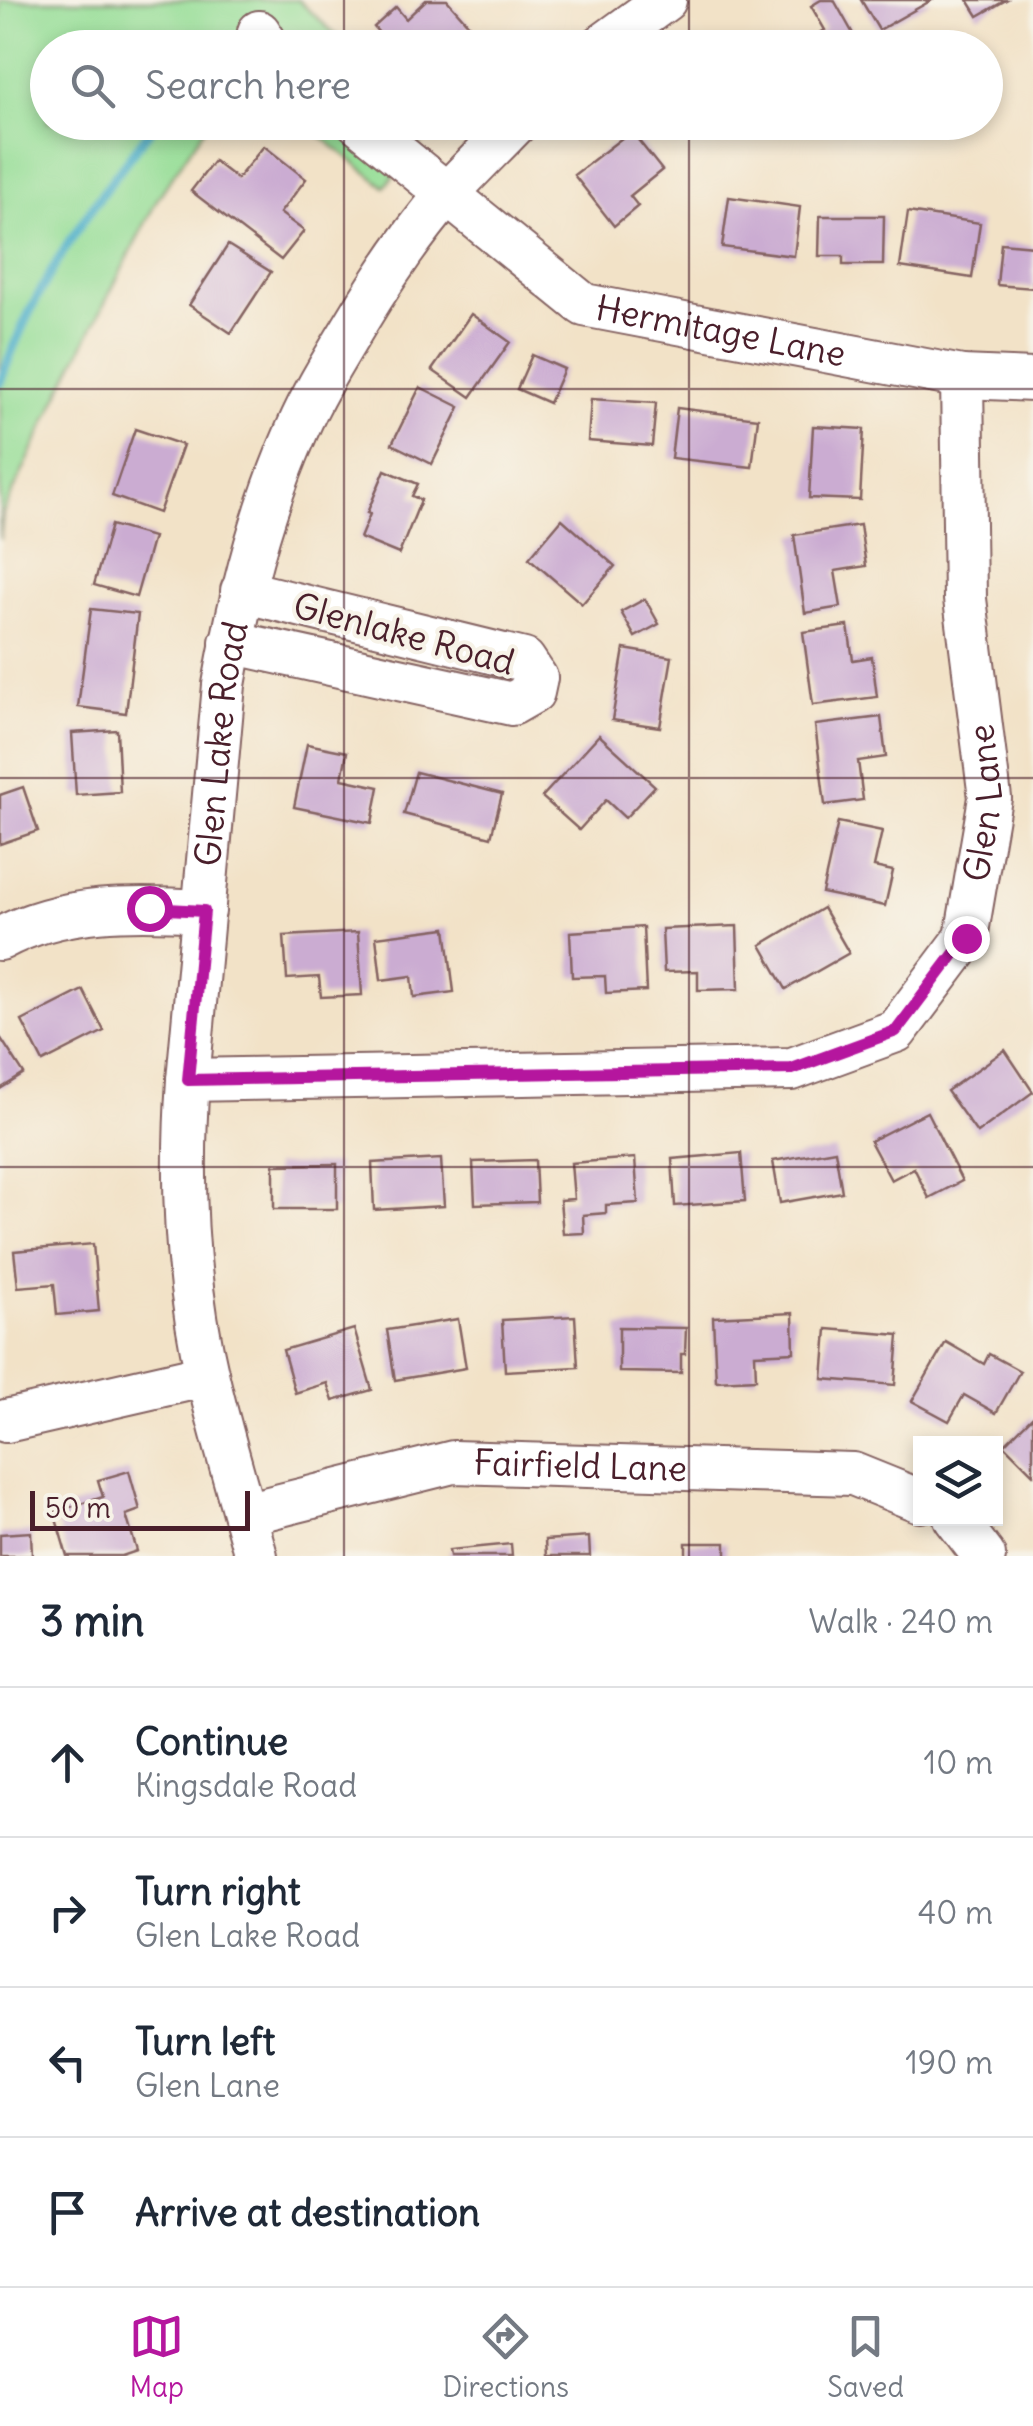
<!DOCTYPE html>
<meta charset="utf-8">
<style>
:root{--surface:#fff;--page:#f6f6f7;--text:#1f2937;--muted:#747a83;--line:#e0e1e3;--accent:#b5179e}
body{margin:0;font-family:Delius,sans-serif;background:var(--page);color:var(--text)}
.controls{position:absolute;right:30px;bottom:30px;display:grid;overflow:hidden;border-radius:0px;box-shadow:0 5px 15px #0003}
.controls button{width:90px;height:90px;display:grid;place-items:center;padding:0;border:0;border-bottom:2px solid var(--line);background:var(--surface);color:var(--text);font:50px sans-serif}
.scale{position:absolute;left:30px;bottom:25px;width:220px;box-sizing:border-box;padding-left:10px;border:5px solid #4a1f2b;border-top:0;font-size:28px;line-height:35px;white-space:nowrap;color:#4a1f2b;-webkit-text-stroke:8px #f7f3e8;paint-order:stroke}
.stop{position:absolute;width:30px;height:30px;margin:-22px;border:8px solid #b5179e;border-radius:50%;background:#fff}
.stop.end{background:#b5179e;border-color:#fff;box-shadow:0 2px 10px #0008}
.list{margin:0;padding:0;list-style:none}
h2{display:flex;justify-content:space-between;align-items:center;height:130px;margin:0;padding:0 40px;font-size:42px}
h2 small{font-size:32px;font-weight:400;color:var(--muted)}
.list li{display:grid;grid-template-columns:65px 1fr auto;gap:30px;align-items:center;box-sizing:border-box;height:150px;padding:0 40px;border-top:2px solid var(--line)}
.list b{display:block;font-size:38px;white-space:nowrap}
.list p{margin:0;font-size:32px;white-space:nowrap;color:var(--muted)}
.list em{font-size:32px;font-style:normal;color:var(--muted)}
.icon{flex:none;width:55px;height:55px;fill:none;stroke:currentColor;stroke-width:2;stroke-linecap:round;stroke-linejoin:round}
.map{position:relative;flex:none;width:1033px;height:1556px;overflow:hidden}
.search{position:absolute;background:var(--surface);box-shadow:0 5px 15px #0003;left:30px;right:30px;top:30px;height:110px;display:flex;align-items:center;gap:25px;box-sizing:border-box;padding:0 35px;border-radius:55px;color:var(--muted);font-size:38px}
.sheet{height:730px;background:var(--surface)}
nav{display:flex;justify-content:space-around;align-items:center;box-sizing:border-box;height:140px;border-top:2px solid var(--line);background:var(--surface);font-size:28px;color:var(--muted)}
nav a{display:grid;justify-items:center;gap:5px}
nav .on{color:var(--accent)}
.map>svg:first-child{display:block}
</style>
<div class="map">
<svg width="1033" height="1556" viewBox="0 0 1033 1556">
<rect width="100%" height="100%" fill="#f7f3e8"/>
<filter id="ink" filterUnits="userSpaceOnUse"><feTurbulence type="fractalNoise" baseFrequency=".01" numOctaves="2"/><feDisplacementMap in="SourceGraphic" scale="20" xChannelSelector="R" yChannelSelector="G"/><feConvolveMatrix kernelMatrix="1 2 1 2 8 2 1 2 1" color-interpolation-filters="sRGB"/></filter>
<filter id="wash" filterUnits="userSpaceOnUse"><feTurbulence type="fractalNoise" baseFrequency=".0048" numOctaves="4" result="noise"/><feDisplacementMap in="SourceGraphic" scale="40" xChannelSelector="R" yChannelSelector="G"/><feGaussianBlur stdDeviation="2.25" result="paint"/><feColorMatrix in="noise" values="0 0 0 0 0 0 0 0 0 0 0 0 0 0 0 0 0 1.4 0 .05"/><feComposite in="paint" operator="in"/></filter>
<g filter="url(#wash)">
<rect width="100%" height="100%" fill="#f2e2c7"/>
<g fill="#97de98" stroke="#707e62" stroke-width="2.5">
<polygon points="0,0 298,0 349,47 48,48 48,122 208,123 158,198 64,384 3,513 0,540"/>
<polygon points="431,122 435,126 385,187 304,123"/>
</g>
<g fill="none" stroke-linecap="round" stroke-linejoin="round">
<path stroke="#4aaec9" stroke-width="9" d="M 0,383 C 33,286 93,201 157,122"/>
</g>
<g id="blocks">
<g fill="#cbacd2">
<polygon points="426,0 447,0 471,27 448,48 392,48 374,27 396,7 406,19"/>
<polygon points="821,0 834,0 861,48 794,48 825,30 811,6"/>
<polygon points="861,0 932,0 879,30"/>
<polygon points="968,0 1006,0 978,16"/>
<polygon points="631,131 662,170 630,196 638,206 614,226 574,175"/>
<polygon points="264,146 306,179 280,213 304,231 281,260 191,191 214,161 237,179"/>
<polygon points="729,197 800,207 794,256 722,247"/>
<polygon points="908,212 980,223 972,278 900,267"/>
<polygon points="820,216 884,216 883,265 843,265 843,256 819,256"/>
<polygon points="1001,243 1033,246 1033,288 997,285"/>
<polygon points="228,245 271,272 231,333 189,305"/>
<polygon points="471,314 510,342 471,397 432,370"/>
<polygon points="532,355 564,369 549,403 517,389"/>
<polygon points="420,387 460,407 432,464 392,444"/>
<polygon points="591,399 656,403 652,446 588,441"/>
<polygon points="677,408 758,418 752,467 671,458"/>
<polygon points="813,426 864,429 860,500 809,498"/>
<polygon points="135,429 183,445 159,513 112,496"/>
<polygon points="385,470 418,484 412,496 421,500 399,554 360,538 370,514 367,513"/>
<polygon points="562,519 615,566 582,604 529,558"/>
<polygon points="111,525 153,537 136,597 94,585"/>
<polygon points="860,525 866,566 835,571 841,607 805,613 794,535"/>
<polygon points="645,599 659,624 635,637 621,612"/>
<polygon points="91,609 138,614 126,713 78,707"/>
<polygon points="848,626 853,660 872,657 877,697 813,705 803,632"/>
<polygon points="624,649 672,657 660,727 612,720"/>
<polygon points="881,717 886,757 858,761 863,800 825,805 815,725"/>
<polygon points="117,730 120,792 76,795 72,733"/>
<polygon points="599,735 655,786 625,818 606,800 579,830 542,797"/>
<polygon points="307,744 347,752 342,779 379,787 372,823 294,807"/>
<polygon points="416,772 502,794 491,837 404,814"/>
<polygon points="23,787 38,831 0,844 0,795"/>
<polygon points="838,822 882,831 874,867 893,871 885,906 822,893"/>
<polygon points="823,908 849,953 786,989 761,945"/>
<polygon points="737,926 739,989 698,990 698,971 664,972 662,929"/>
<polygon points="643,927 646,991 606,993 605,976 572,977 570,932"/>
<polygon points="446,928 454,992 414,997 412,976 381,980 376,937"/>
<polygon points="358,932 362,995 321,997 319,977 287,979 284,936"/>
<polygon points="83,990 104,1031 43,1062 22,1021"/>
<polygon points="0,1037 24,1074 0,1089"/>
<polygon points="1005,1050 1033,1092 977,1133 947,1091"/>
<polygon points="927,1112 962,1181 929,1198 914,1168 891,1180 870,1141"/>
<polygon points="835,1150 842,1192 780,1203 773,1161"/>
<polygon points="741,1153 745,1201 675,1206 672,1159"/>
<polygon points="635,1158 638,1203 606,1205 606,1213 583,1215 584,1233 563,1234 560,1200 574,1199 571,1163"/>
<polygon points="441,1159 444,1206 374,1210 372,1163"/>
<polygon points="535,1160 537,1202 475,1204 473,1162"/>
<polygon points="337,1164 337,1209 274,1209 274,1165"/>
<polygon points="93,1244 99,1311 57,1315 54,1284 18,1287 14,1251"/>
<polygon points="793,1313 794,1352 755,1354 756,1379 716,1381 713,1317"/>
<polygon points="575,1316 578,1367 505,1371 502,1320"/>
<polygon points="458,1319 466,1368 395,1380 387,1330"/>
<polygon points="619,1327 686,1328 685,1354 681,1354 681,1373 619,1372"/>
<polygon points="354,1329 372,1390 333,1401 327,1383 295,1393 283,1350"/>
<polygon points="827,1329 899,1335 895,1385 823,1379"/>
<polygon points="946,1342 984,1364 989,1354 1020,1371 996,1413 964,1395 949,1421 912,1401"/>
<polygon points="1033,1416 1033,1474 1004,1445"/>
<polygon points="129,1471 140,1510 126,1515 137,1551 122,1556 67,1556 54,1512 103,1497 98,1480"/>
<polygon points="31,1532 32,1556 0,1556 0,1534"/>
<polygon points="589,1537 590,1556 546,1556 545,1540"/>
<rect x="686" y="1543" width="40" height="13"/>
<polygon points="511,1544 512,1556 450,1556 449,1550"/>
</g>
</g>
</g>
<g filter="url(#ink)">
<use href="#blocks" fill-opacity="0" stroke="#856362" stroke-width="2.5"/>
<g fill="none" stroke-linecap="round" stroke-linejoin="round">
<defs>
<g id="minor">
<polyline points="259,32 269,48"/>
<polyline points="599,48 665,0"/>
<path id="s1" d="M 358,122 L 584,305 L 962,377 L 1033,380"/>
<polyline points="231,642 512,704 533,692 536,678 524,660 242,591"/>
<path d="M 0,939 C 62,905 135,907 204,911"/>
<path id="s2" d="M 188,1080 L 792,1069 L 896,1031 L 966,938 L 990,798 L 965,599 L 962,377"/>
<polyline points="6,1421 207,1375"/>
<path id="s3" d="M 245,1514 L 453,1462 L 853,1474 L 920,1501"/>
<polyline points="955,1518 984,1556"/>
<path id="s4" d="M 256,1556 C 240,1497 222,1438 208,1378 C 185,1281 181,1179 188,1080 L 224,685 C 239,598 261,511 297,430 C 313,393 335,358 356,323 C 383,278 413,233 448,193 C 470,169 494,146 517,122"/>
</g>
</defs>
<use href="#minor" stroke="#856362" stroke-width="46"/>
<use href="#minor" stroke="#fff" stroke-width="42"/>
</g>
</g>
<g fill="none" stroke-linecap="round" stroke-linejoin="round" filter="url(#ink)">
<polyline stroke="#b5179e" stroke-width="12" points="149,908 204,911 188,1080 792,1069 896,1031 966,938"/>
</g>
<path fill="none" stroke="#4a1f2b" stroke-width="2.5" stroke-opacity="0.55" d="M 344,0 L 344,48M 689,0 L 689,48M 344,122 L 344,1556M 689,122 L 689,1556M 0,389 L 1033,389M 0,778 L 1033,778M 0,1167 L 1033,1167"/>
<g text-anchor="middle" stroke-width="8" stroke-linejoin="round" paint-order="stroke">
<g font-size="35" fill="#4a1f2b" stroke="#f7f3e8">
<text dy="12" stroke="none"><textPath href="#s1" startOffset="430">Hermitage Lane</textPath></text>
<text transform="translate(404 634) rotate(15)" y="12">Glenlake Road</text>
<text dy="12" stroke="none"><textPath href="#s4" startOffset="822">Glen Lake Road</textPath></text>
<text dy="12" stroke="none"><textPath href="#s2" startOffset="968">Glen Lane</textPath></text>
<text dy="12" stroke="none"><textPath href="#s3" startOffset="342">Fairfield Lane</textPath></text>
</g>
</g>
</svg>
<div class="controls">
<button><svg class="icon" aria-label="layers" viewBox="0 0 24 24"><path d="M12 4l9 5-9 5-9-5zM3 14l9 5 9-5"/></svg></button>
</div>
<div class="scale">50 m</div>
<div class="stop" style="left:149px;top:908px"></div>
<div class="stop end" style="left:966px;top:938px"></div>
<div class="search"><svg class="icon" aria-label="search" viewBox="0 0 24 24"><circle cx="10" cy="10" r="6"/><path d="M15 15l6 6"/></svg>Search here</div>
</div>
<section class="sheet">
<h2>3 min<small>Walk · 240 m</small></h2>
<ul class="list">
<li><svg class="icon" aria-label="ahead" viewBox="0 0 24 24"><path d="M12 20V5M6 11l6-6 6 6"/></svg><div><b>Continue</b><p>Kingsdale Road</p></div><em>10 m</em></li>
<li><svg class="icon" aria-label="right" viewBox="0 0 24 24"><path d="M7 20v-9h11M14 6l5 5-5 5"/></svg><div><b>Turn right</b><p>Glen Lake Road</p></div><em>40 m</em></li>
<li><svg class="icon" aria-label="left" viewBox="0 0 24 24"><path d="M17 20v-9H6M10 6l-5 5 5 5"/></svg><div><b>Turn left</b><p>Glen Lane</p></div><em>190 m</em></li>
<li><svg class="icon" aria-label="arrive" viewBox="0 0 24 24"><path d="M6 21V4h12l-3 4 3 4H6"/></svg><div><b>Arrive at destination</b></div></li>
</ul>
</section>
<nav>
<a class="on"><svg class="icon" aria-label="map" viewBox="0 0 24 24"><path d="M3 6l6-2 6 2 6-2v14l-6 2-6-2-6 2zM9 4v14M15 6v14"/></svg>Map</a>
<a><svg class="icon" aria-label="directions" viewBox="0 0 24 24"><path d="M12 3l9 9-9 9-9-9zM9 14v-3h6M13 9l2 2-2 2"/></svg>Directions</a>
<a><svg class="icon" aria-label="saved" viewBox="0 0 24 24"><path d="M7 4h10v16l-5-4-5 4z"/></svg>Saved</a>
</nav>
